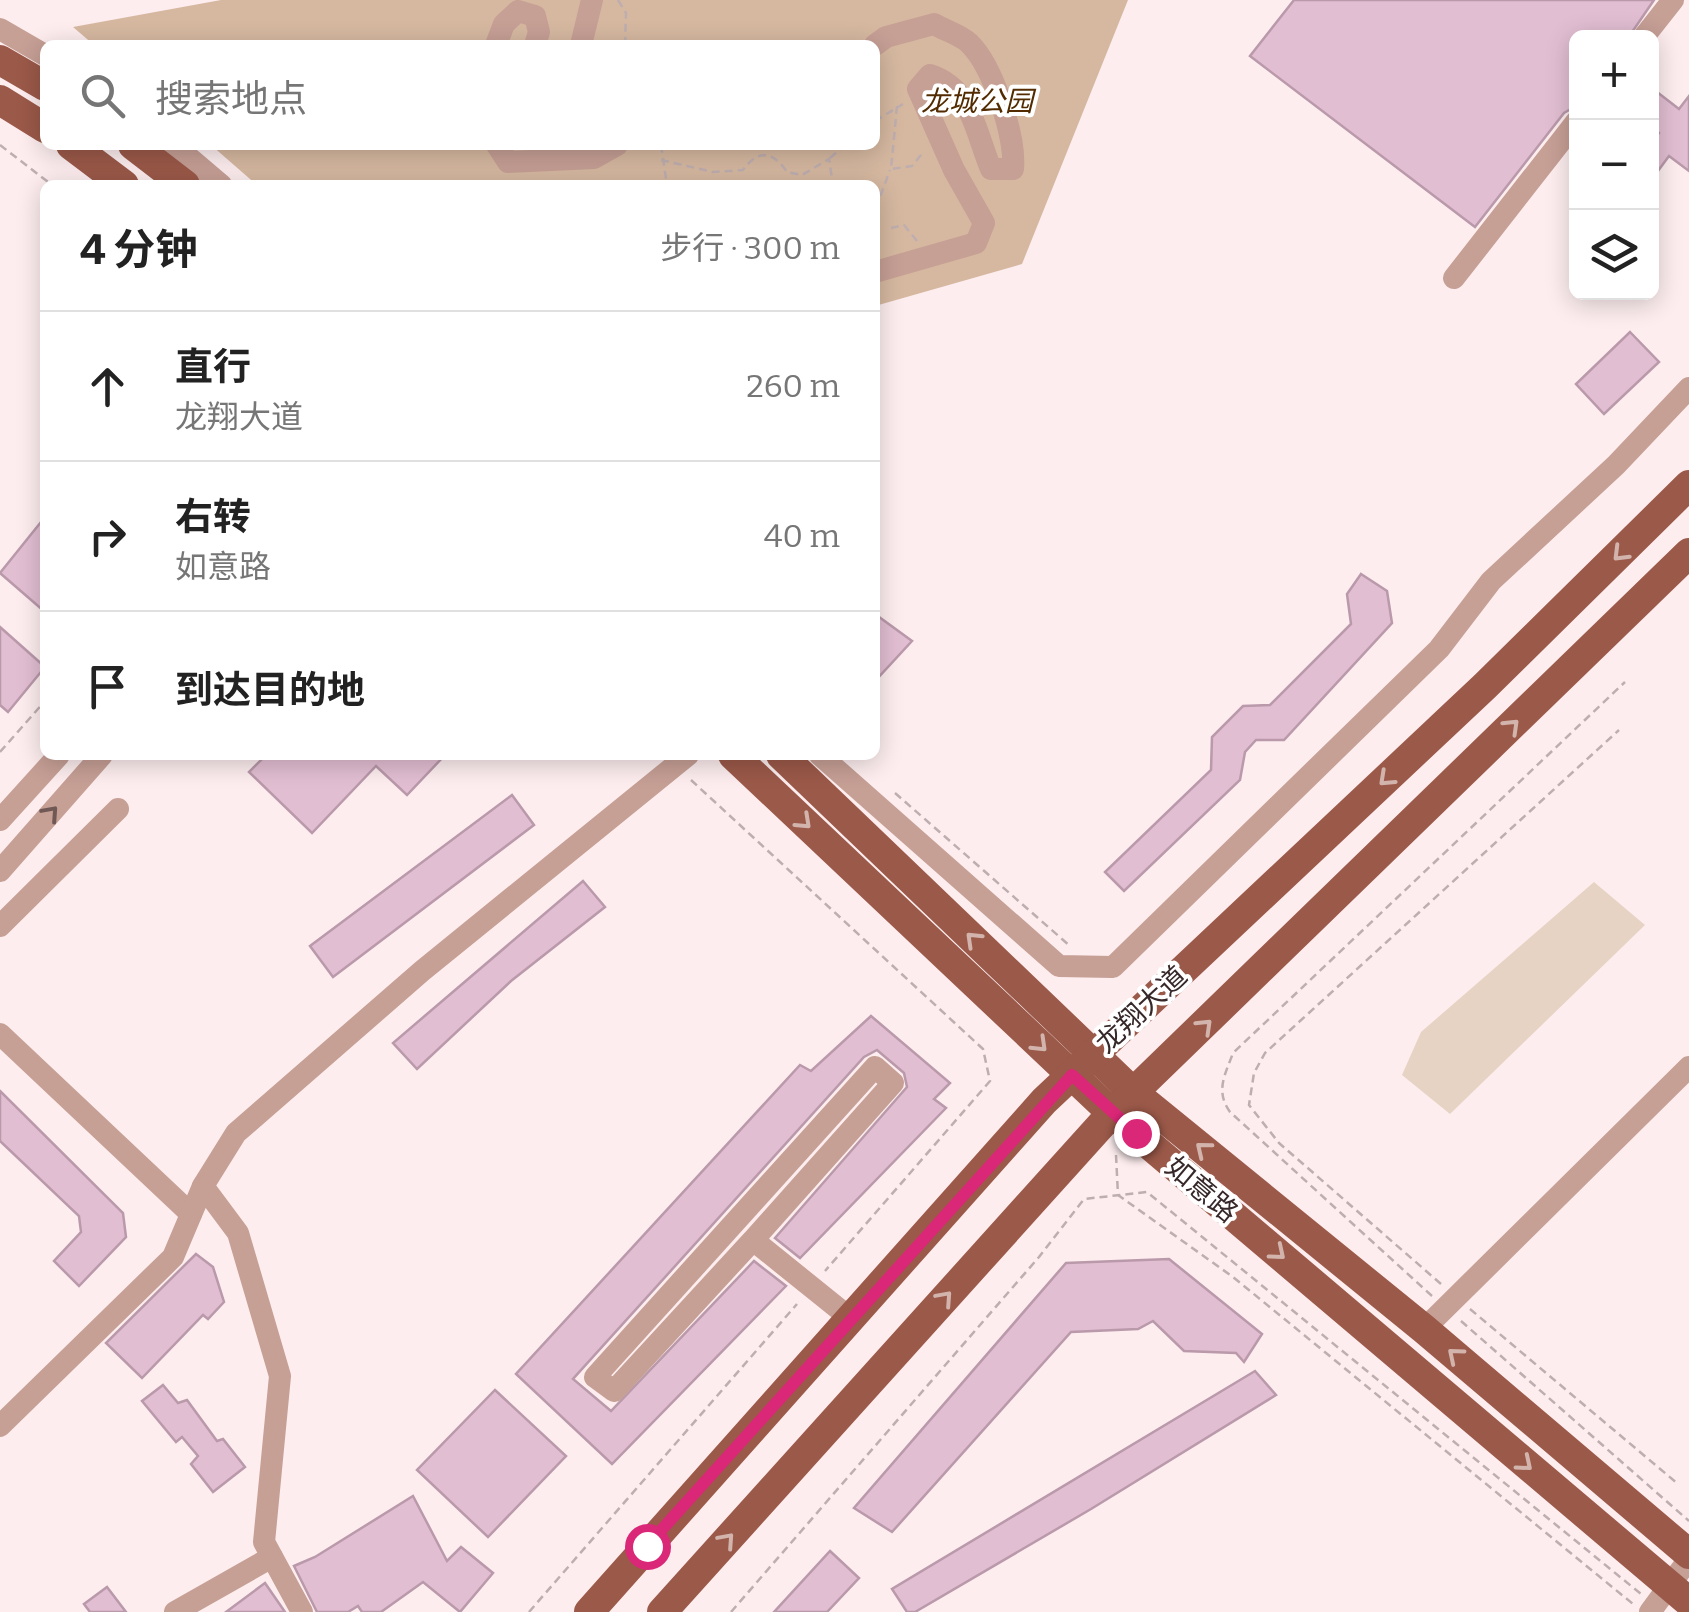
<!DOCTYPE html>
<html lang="zh">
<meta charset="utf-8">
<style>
:root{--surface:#fff;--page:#f2f2f2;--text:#222;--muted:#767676;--line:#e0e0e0}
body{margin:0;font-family:Bitter,"Noto Sans SC",serif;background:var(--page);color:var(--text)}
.controls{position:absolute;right:30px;top:30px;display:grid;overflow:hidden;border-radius:15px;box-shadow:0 5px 25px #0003}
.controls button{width:90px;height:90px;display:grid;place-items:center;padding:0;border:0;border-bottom:2px solid var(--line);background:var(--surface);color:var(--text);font:50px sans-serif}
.stop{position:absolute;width:30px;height:30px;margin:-22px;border:8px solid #db2777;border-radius:50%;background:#fff}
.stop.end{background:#db2777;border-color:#fff;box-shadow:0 2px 10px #0008}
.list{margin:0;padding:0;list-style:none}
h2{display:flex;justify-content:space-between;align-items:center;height:130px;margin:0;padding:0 40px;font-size:42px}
h2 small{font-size:32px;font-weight:400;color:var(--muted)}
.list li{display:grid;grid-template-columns:65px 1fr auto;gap:30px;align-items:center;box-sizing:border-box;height:150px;padding:0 40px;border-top:2px solid var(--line)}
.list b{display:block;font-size:38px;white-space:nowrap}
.list p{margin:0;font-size:32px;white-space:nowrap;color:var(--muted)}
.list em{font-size:32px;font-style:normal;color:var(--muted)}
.icon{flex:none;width:55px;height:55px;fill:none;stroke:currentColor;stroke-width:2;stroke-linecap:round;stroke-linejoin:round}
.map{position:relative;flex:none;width:1689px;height:1612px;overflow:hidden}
.search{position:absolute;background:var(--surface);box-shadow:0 5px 25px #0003;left:40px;top:40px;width:840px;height:110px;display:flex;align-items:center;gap:25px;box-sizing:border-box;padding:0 35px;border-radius:15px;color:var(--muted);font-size:38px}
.panel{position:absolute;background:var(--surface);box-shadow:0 5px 25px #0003;left:40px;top:180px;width:840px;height:580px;border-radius:15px}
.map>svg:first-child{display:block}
</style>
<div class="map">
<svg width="1689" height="1612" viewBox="0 0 1689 1612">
<rect width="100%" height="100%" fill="#fdedef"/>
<polygon fill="#e6d3c4" points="1594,882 1645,925 1450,1114 1402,1075 1421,1032"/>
<polygon fill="#d6b8a0" points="221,0 1128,0 1022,264 875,306 875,185 257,185 211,145 875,145 875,45 94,45 73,27"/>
<g fill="#e2bed2" stroke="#b999aa" stroke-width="2.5">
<polygon points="1294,0 1654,0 1628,38 1576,38 1576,106 1564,113 1475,227 1250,56"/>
<polygon points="1657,92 1679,109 1689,96 1689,171 1669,156 1652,179 1652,143 1659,133 1652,127 1652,99"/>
<polygon points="1630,332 1659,362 1604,414 1576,384"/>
<polygon points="45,517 45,612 0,573"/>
<polygon points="1361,574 1387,591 1392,623 1284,740 1256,740 1245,752 1240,780 1124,891 1105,872 1211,770 1212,737 1243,706 1270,705 1351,624 1347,594"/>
<polygon points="875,614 912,641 875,681"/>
<polygon points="0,627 45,667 8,712 0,705"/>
<polygon points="266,755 445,755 407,795 376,766 312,833 249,772"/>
<polygon points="512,795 534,825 333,977 310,946"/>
<polygon points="583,881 605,907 511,981 417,1069 393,1043"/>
<polygon points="871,1016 950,1083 934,1099 946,1108 800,1258 775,1238 907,1087 904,1073 877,1050 864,1057 573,1379 611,1411 754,1261 786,1286 612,1464 516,1374 800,1065 811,1071"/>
<polygon points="0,1091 123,1213 126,1237 79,1286 54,1261 81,1232 79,1216 0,1141"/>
<polygon points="196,1254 213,1267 224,1302 208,1319 203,1315 142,1378 106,1343"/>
<polygon points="1169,1259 1262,1334 1244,1362 1236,1353 1184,1351 1153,1321 1138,1329 1071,1332 892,1532 854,1508 1066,1263"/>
<polygon points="1255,1371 1276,1395 1091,1509 915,1612 907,1612 892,1589"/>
<polygon points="163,1385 178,1403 187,1400 217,1441 223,1439 245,1467 213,1492 191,1464 198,1456 182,1437 176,1442 142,1401"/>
<polygon points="495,1390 566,1456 488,1537 417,1470"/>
<polygon points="413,1496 447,1561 461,1547 493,1573 460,1612 423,1582 381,1612 362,1612 358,1606 348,1612 317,1612 294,1566 315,1557"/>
<polygon points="830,1551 859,1578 827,1612 774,1612"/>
<polygon points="265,1583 285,1612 226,1612"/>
<polygon points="107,1587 126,1612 90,1612 84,1604"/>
</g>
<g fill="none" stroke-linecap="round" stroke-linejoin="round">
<g stroke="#beaeb0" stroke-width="2.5" stroke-dasharray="8 5" stroke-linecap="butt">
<polyline points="618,0 626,13 625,45"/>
<polyline points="897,106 891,169 912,166 924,151"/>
<polyline points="875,121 903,104"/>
<polyline points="0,145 52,185"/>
<polyline points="661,145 667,185"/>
<polyline points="830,158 845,145"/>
<path d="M 661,160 L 713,172 L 743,170 C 758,149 773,151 787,172 L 802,175 L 829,159 L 833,185"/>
<polyline points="876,208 890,170"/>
<polyline points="891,228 904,225 917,241"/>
<polyline points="0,752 45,701"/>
<polyline points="691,780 983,1049 990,1081 825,1271"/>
<polyline points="895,793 1070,946"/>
<polyline points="1116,1155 1118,1195 1233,1277 1633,1604"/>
<polyline points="1441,1284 1279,1143 1249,1105 1254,1073 1265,1053 1619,730"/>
<path d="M 1432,1296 L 1230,1112 C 1215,1091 1225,1075 1233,1053 L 1625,682"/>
<polyline points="1470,1309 1678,1484"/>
<polyline points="1461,1321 1689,1521"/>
<polyline points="529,1612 797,1304"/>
<polyline points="731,1612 1039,1257 1084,1199 1147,1192 1641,1594"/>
</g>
<g stroke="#c69f95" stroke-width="22">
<polyline points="0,29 45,55"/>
<polyline points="1643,38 1673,0"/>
<polyline points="496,45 504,24 518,11 535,16 539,32 535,45"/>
<polyline points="581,45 592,0"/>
<path d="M 875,45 L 886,37 L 934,24 C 944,30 961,35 969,43 C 993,66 1016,137 1013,169 L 991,169 C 975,131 972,89 930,75 L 918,89 L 954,170 L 984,223 L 976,243 L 875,272"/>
<polyline points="174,145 221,185"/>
<polyline points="497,145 508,162 594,158 617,145"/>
<polyline points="1454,278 1576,122"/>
<polyline points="820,755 1059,966 1113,967 1439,649 1491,581 1616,465 1689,388"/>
<polyline points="0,820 59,755"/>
<polyline points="0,871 102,755"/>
<polyline points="0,926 118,809"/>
<polyline points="0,1034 191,1214"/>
<polyline points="203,1186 236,1133 422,971 688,755"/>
<polyline points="753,1240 893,1083 875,1067 595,1377 614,1391 753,1240 850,1318"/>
<polyline points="1424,1329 1689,1067"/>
<polyline points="0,1426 173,1257 203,1186 238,1233 280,1376 264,1542 302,1612"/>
<polyline points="175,1612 272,1557"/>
<polyline points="1650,1612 1689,1559"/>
</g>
<g stroke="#9b5949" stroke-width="30">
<polyline points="0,60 45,86"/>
<polyline points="0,100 45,128"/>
<polyline points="71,145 124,185"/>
<polyline points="133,145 185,185"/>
<polyline points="733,755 1112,1113 1689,1602"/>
<polyline points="781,755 1135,1094 1424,1329 1689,1554"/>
<polyline points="589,1612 1044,1101 1485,686 1689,485"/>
<polyline points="662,1612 1112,1113 1689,553"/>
</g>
</g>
<defs><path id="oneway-chevron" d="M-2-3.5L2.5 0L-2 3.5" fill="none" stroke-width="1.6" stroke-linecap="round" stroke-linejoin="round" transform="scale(2.5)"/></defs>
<g stroke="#d2b4ad">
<use href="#oneway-chevron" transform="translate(1620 554) rotate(135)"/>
<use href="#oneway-chevron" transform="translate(1512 726) rotate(-44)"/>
<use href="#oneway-chevron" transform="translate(1386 779) rotate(137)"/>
<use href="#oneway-chevron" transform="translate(804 822) rotate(43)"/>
<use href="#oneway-chevron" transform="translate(973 939) rotate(-136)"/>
<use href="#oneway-chevron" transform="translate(1205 1026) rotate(-44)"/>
<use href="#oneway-chevron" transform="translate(1040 1045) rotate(44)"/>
<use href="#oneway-chevron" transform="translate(1203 1149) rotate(-141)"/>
<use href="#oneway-chevron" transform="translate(1278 1253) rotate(40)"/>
<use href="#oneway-chevron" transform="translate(945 1298) rotate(-48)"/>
<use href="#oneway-chevron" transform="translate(1455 1355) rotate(-140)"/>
<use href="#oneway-chevron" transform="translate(1525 1464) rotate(40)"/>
<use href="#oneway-chevron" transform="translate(727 1540) rotate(-48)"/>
</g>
<use stroke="#705855" href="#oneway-chevron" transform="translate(51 813) rotate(-48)"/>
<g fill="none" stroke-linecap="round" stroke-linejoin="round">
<polyline stroke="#db2777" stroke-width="12" points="647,1546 1072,1075 1136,1133"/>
</g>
<g text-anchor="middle" stroke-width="8" stroke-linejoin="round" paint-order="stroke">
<g font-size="28" font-style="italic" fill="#522b00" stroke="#fff">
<text x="977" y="111">龙城公园</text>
</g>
<g font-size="28" fill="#37282a" stroke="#fff">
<text transform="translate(1141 1009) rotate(-43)" y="10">龙翔大道</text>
<text transform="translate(1202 1189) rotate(40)" y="10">如意路</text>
</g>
</g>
</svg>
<div class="controls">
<button>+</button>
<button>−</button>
<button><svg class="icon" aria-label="layers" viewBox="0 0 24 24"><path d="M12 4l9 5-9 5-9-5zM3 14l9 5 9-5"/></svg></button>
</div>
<div class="stop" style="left:647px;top:1546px"></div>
<div class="stop end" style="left:1136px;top:1133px"></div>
<div class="search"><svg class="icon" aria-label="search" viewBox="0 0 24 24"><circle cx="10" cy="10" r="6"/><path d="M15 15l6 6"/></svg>搜索地点</div>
<section class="panel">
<h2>4 分钟<small>步行 · 300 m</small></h2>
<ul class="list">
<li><svg class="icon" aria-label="ahead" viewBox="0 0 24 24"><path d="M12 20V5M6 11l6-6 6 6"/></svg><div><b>直行</b><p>龙翔大道</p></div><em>260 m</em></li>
<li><svg class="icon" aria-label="right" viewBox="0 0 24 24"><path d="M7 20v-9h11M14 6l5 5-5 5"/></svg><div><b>右转</b><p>如意路</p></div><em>40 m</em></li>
<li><svg class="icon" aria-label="arrive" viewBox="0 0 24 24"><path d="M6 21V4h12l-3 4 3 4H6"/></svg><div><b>到达目的地</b></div></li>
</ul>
</section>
</div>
